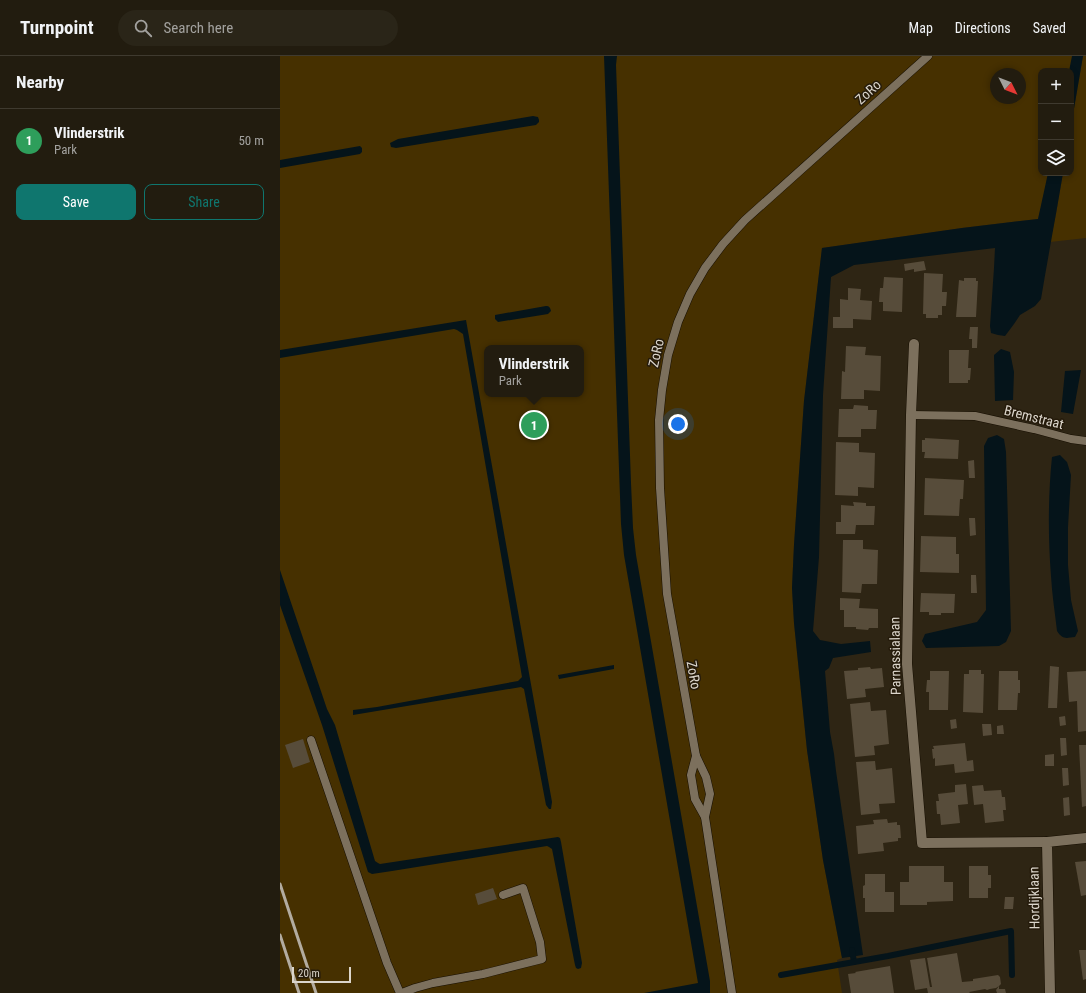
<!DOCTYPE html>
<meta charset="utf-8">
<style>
:root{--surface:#221c0f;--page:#2a2518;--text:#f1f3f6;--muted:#a2a19e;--line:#3f3a2f;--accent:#0f766e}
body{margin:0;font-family:"Roboto Condensed",sans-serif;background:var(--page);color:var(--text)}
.controls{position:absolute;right:12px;top:12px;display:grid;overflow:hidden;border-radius:8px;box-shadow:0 2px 6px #0003}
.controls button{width:36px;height:36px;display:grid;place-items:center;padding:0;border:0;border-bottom:1px solid var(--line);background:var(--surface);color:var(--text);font:20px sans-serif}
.compass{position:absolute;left:710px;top:12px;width:36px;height:36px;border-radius:50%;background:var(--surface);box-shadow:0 2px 6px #0003;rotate:132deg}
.scale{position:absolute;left:12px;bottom:10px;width:59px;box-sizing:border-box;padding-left:4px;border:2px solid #dbd5cb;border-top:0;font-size:11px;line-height:14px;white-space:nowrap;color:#dbd5cb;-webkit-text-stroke:3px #251b0b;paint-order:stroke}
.you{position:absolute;left:398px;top:368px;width:14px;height:14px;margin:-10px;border:3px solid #fff;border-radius:50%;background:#1a73e8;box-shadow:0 0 0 6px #1a73e833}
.badge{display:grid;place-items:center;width:26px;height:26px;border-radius:50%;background:var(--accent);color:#fff;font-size:13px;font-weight:700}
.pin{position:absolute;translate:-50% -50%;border:2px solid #fff;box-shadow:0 1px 4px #0006}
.popup{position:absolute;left:204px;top:289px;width:100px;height:52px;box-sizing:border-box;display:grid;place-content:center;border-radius:8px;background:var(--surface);filter:drop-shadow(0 1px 3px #0005);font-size:13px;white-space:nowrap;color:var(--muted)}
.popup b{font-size:15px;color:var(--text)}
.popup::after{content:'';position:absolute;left:50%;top:100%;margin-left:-8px;border:8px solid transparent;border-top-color:var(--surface)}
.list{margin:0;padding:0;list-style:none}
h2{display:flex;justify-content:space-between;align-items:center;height:52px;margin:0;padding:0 16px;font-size:17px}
h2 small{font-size:13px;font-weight:400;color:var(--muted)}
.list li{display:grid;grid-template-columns:26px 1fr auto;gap:12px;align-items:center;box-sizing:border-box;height:64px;padding:0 16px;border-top:1px solid var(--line)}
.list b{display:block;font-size:15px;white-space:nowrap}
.list p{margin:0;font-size:13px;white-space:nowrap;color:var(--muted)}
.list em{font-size:13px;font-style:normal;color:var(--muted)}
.actions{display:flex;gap:8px;padding:12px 16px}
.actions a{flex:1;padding:9px 0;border:1px solid var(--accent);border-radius:8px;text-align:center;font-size:14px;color:var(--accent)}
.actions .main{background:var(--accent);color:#fff}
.icon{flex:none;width:22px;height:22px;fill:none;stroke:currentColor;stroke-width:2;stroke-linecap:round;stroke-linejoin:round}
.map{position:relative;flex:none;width:806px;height:937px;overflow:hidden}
header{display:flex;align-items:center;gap:24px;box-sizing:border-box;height:56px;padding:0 20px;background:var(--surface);border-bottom:1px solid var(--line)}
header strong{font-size:19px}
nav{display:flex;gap:22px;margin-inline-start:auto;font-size:14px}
.search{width:280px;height:36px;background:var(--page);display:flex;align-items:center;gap:10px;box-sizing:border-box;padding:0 14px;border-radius:22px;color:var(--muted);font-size:15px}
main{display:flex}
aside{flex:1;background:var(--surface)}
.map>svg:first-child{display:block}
</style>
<header>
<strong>Turnpoint</strong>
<div class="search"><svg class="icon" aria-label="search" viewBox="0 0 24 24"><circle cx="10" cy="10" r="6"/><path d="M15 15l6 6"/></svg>Search here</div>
<nav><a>Map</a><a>Directions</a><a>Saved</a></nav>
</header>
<main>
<aside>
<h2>Nearby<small></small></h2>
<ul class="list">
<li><span class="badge" style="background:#2e9e5b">1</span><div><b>Vlinderstrik</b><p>Park</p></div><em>50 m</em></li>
</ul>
<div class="actions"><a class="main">Save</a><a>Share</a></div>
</aside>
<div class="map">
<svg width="806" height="937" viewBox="0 0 806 937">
<rect width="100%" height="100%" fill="#2e2514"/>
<g fill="#463000" fill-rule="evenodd">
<path d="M 0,0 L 801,0 L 791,15 L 761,15 L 761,117 L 774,117 L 761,152 L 758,163 L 682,172 L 542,192 L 524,345 L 514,489 L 512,532 L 514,567 L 527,694 L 543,804 L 562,902 L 557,904 L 562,937 L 0,937 ZM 716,18 L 740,18 L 740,42 L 716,42 ZM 207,292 L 301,292 L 301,338 L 207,338 Z"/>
<polygon points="803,0 806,0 806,182 770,186 776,158 783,117 791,117 791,70"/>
</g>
<g fill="#05141a">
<polygon points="324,0 337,0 336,9 351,427 353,472 356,499 430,925 430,937 364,937 418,927 344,499 341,468"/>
<polygon points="792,0 803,0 791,70 791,15 789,15"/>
<polygon points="253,60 258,61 259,64 259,66 256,69 116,92 111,91 110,87 118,83"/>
<polygon points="80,90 82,92 82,96 80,98 0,112 0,104"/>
<path d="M 768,117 L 783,117 C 776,159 768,201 761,243 L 755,250 L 740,259 L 734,268 L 725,280 L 718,279 L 711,277 L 710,270 L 714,212 L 715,192 L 574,209 L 551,221 L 543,339 L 539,501 L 533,575 L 540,584 L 561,588 L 590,585 L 591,596 L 553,602 L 549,612 L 545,615 L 550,676 L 554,698 L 556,715 L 583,899 L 562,902 L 543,804 L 527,694 L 514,567 L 512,532 L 514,489 L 524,345 L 542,192 L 682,172 L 758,163 Z"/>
<path d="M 266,250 C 269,250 270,251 271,255 L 268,258 L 218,266 L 215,263 L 215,259 Z"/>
<polygon points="186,264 272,746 271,753 269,753 266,749 244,633 241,631 73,659 73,654 97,651 238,625 242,621 183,278 177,274 174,273 0,302 0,294"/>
<polygon points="721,293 730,296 734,316 733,344 715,345 714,299"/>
<polygon points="801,314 793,358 781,356 785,315"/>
<polygon points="717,379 724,383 726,396 731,575 726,586 719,590 646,592 642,585 645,578 697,566 706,554 704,390 708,382"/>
<path d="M 780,399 L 787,406 L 791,419 L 788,471 L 788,509 L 791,544 L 798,575 L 795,581 C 786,582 783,584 777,575 C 775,557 772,539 771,520 C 768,481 768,440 772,401 Z"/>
<polygon points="0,514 47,653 55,669 95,805 98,807 100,808 278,781 280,782 281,786 302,907 301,912 298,913 296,912 295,909 272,793 269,791 267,790 112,815 92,818 88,816 42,669 0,549"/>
<polygon points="334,609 334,613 279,623 278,619"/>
</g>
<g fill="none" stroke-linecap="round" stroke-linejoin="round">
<g stroke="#05141a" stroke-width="6">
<polyline points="572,894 574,906"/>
<polyline points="501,919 608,900 731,875 732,919"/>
</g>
</g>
<g fill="#574c3a">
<polygon points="644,205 646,214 634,216 634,213 625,215 624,208"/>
<polygon points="644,217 663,218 662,236 667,236 666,250 662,250 662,259 658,259 658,262 646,262 646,258 643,258"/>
<polygon points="604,221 623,222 622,256 603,255 603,246 599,246 600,232 603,232"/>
<polygon points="684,222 696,222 696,225 698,225 696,261 676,261 679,224 684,225"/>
<polygon points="568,232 581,233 580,244 592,245 591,264 573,263 573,272 553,272 553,261 560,261 560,243 568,244"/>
<polygon points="690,271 698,271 697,292 692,292 692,283 689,283"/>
<polygon points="566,290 586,291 585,299 601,300 600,335 584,334 584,343 561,343 562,315 565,316"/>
<polygon points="669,294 689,294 688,312 691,312 690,324 688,324 688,327 669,327"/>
<polygon points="574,349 588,350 588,354 597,354 596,373 581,373 581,381 558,381 559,353 573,353"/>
<polygon points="645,382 679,384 678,403 644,402 645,396 642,396 642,384 645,384"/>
<polygon points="556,386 579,387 579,396 595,397 594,432 578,431 578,440 555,439"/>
<polygon points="694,404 695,422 689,422 688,405"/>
<polygon points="645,422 684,424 683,443 680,443 679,460 644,459"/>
<polygon points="573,446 586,447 586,450 595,450 594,469 576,469 575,478 556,478 556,466 561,466 561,449 574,450"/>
<polygon points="689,462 695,462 696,479 690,480"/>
<polygon points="641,480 676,481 676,498 679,498 679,517 640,516"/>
<polygon points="563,484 583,484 583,493 598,494 597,528 582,528 581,537 562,536"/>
<polygon points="691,519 696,519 697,537 691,537"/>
<polygon points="641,537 675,538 674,557 661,557 661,559 649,559 649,556 640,556"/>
<polygon points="560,542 580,543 579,552 598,553 598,572 589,572 588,574 576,573 576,571 564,571 564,554 560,554"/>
<polygon points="770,610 779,611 777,652 768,652"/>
<polygon points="590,611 591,613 602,612 604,631 585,633 586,641 567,643 564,615 578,614 578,612"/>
<polygon points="689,614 701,614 701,618 704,618 703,657 683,656 684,618 689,618"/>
<polygon points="650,615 669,615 668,654 649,654 649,636 646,636 647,624 650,624"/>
<polygon points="719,615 738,615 738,624 740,624 740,637 738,637 737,654 718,654"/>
<polygon points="806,615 806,675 798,676 797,645 789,646 787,616"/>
<polygon points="590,646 591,655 606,654 609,688 594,690 595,699 575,701 570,648"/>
<polygon points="785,660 786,669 780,670 779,661"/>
<polygon points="676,663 677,672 671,673 670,664"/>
<polygon points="702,668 711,668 712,679 703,680"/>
<polygon points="723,669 724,678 717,678 717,670"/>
<polygon points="780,682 786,682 787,699 781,700"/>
<polygon points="23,683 30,706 13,712 5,689"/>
<polygon points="685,687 687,705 693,704 694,715 675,717 674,708 655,710 655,702 653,703 652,693 654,693 653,690"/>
<polygon points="799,689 806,689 806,750 802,751"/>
<polygon points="774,698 774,710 765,710 765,699"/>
<polygon points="595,705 596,714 612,712 615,747 599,748 600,757 581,759 576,706"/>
<polygon points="782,712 788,712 789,729 783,730"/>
<polygon points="686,728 688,748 678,749 680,767 661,769 660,758 657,758 656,745 659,745 658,738 675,736 675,729"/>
<polygon points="703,729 704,735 721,734 722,741 725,741 726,754 723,754 724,765 705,767 703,748 694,749 692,730"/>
<polygon points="789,741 790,759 784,760 783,742"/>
<polygon points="607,763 608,767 617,766 617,769 620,769 621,782 618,782 618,785 603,787 604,795 578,798 576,770 594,768 593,764"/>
<polygon points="806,805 806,839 801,840 795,806"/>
<polygon points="629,810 664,810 664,826 673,826 673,845 647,846 647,849 620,849 620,826 629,826"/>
<polygon points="689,810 708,810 708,819 711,819 711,832 708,832 708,842 689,842"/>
<polygon points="585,818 605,818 605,836 614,836 614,856 585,856 585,842 583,842 583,830 585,829"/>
<polygon points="213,832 217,843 198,849 195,838"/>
<polygon points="725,841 734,841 733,853 724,853"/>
<polygon points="799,894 806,894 806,923 803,924"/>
<polygon points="677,897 682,926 693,925 693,923 718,919 720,921 721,928 719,930 719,933 725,933 726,937 717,937 716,934 719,930 716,932 710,933 707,934 705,933 689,936 690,937 648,937 647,932 635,934 630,904 645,902 650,931 652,931 647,902"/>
<polygon points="610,910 614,937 571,937 568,918 576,917 575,916"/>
</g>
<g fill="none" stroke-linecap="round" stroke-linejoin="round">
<defs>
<g id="lane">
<polyline points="631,359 695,360 754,373 791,383 806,385"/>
<polyline points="31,684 107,907 120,937"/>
<polyline points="416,700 411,719 415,743 425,761"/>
<polyline points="122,937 135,932 153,927 203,918 262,903 260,886 243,832 223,839"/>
<polyline points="452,937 425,761 430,738 426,721 416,700 387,538 380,432 379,364 382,334 388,299 398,266 410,238 425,212 443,188 465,164 648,0"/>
</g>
<g id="street">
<polyline points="634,288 631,359 627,608 642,787 767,786"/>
<polyline points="770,937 767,786 806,782"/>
</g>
</defs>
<use href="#lane" stroke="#160e01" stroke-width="9"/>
<use href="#street" stroke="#160e01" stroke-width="11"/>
<use href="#lane" stroke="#7c705d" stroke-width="8"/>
<use href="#street" stroke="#7c705d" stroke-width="10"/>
<g stroke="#b3aca0" stroke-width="3">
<polyline points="0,828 36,937"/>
<polyline points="0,879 19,937"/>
</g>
</g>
<g text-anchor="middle" stroke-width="3" stroke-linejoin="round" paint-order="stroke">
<g font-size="14" fill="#dbd5cb" stroke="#251b0b">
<text transform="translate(588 36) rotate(-42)" y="5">ZoRo</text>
<text transform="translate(376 297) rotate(-77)" y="5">ZoRo</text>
<text transform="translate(754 361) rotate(14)" y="5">Bremstraat</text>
<text transform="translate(615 600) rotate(-91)" y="5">Parnassialaan</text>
<text transform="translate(414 619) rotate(80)" y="5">ZoRo</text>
<text transform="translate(754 842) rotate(-91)" y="5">Hordijklaan</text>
</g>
</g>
</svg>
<div class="controls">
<button>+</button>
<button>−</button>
<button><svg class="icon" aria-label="layers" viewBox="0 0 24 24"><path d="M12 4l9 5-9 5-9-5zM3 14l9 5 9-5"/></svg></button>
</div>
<svg class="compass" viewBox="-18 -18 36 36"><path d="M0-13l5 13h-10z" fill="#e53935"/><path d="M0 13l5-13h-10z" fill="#a2a19e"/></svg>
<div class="scale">20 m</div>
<div class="you"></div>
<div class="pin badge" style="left:254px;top:369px;background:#2e9e5b">1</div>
<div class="popup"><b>Vlinderstrik</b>Park</div>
</div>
</main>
